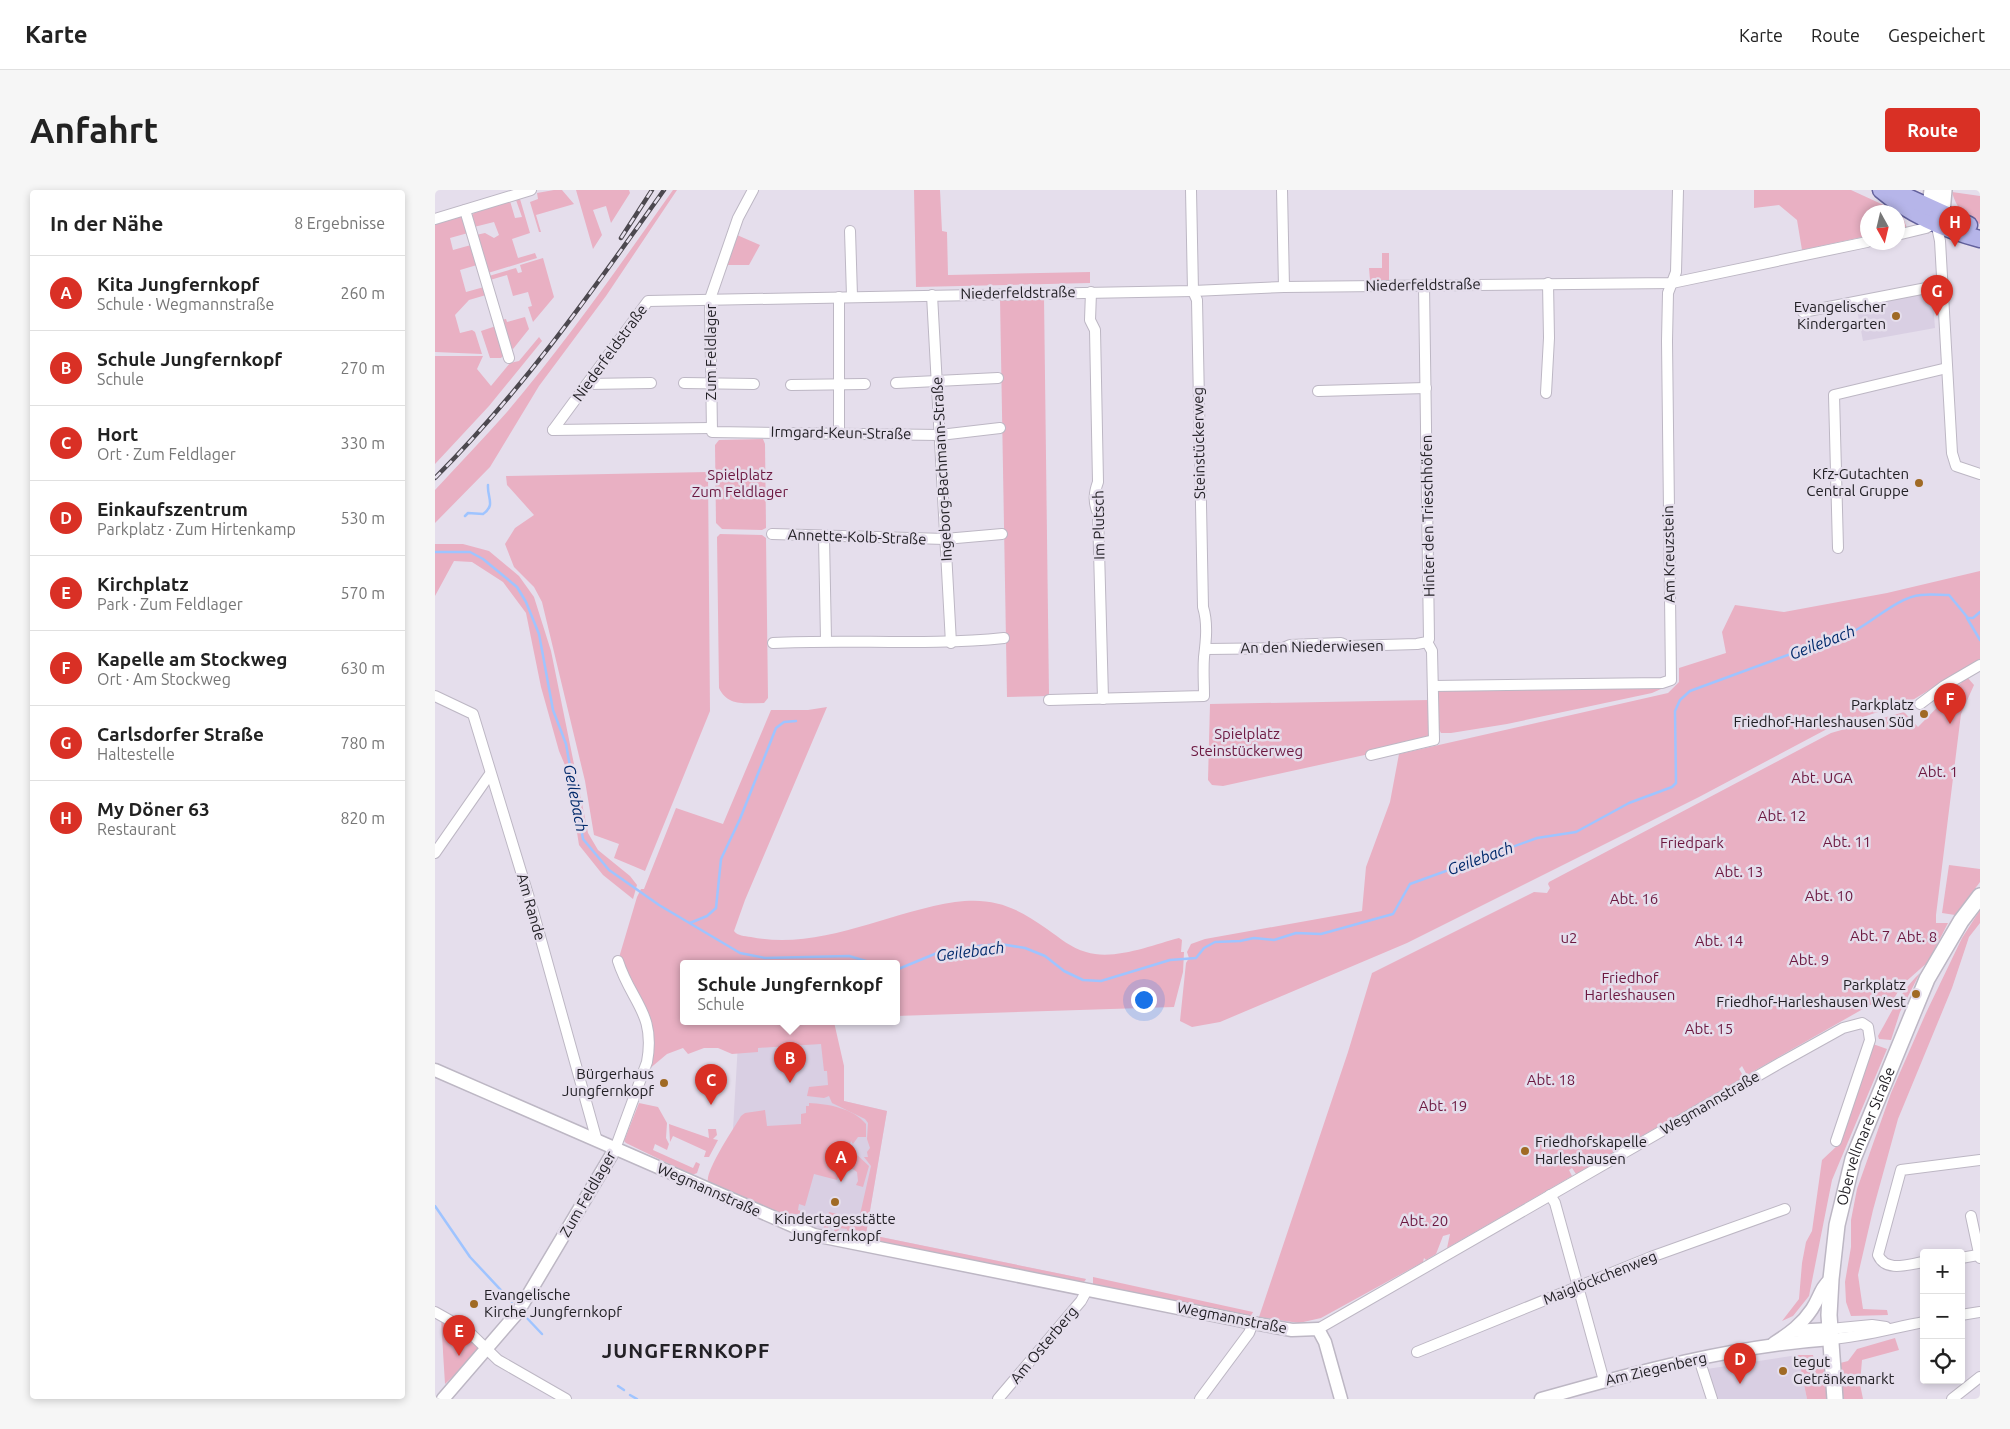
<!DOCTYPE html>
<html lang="de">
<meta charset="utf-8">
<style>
:root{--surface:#fff;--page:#f6f6f6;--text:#222;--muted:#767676;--line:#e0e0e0;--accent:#d93025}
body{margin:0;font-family:Ubuntu,sans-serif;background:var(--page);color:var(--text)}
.controls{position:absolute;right:15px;bottom:15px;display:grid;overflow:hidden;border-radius:5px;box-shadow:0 2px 8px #0003}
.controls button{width:45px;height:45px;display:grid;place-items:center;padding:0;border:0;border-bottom:1px solid var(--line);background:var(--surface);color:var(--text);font:25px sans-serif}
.compass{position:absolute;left:1425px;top:15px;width:45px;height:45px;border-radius:50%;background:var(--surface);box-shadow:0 2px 8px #0003;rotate:172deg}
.you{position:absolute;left:708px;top:809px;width:18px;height:18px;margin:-12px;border:4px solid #fff;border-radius:50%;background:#1a73e8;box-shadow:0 0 0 8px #1a73e833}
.badge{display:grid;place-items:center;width:32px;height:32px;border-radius:50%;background:var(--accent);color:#fff;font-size:16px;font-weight:700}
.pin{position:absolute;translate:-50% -41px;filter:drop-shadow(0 1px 2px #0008)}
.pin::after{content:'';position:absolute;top:26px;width:18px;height:15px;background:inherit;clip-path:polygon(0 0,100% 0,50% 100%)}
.popup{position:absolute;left:245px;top:770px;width:220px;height:65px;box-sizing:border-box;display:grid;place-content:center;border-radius:5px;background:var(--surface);filter:drop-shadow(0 1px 4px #0005);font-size:16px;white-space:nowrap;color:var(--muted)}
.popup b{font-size:19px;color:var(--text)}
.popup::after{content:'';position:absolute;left:50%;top:100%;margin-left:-10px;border:10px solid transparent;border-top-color:var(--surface)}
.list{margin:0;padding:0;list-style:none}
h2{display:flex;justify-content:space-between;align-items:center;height:65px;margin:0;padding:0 20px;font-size:21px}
h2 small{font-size:16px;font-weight:400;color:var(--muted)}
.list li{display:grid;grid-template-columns:32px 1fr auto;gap:15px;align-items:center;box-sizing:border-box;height:75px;padding:0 20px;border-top:1px solid var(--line)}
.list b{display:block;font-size:19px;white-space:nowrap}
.list p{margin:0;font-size:16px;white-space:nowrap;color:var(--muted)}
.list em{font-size:16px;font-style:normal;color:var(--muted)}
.icon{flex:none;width:28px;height:28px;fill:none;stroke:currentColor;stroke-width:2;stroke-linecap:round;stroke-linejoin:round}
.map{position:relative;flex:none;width:1545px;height:1209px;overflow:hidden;border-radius:5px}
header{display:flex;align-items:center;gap:30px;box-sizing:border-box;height:70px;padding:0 25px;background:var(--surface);border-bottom:1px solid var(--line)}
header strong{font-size:24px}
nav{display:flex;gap:28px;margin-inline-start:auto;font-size:18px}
.intro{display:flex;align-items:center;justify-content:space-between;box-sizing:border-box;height:120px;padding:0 30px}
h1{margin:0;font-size:35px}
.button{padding:12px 22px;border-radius:5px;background:var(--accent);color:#fff;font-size:18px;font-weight:700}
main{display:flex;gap:30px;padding:0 30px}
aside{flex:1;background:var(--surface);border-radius:5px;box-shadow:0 2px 8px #0003}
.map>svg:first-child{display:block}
</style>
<header>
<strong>Karte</strong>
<nav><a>Karte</a><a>Route</a><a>Gespeichert</a></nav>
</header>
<div class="intro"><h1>Anfahrt</h1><a class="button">Route</a></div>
<main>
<aside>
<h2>In der Nähe<small>8 Ergebnisse</small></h2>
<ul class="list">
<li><span class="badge">A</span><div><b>Kita Jungfernkopf</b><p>Schule · Wegmannstraße</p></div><em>260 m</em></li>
<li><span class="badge">B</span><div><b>Schule Jungfernkopf</b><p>Schule</p></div><em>270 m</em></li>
<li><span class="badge">C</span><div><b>Hort</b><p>Ort · Zum Feldlager</p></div><em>330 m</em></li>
<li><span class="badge">D</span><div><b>Einkaufszentrum</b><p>Parkplatz · Zum Hirtenkamp</p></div><em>530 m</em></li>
<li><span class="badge">E</span><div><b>Kirchplatz</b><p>Park · Zum Feldlager</p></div><em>570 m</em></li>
<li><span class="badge">F</span><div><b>Kapelle am Stockweg</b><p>Ort · Am Stockweg</p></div><em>630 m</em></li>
<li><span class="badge">G</span><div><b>Carlsdorfer Straße</b><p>Haltestelle</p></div><em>780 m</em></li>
<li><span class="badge">H</span><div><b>My Döner 63</b><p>Restaurant</p></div><em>820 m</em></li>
</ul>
</aside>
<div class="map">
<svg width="1545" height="1209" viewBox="0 0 1545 1209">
<rect width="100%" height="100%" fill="#e5deec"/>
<g fill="#d9cfe3">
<polygon points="1497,100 1500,138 1428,151 1421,114"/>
<polygon points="387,846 409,876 409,911 452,921 431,1044 651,1089 650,1091 388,1040 355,1028 385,961 298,939 303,853"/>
<polygon points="1363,1165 1372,1209 1282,1209 1272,1179"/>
</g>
<g fill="#e9b0c3">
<polygon points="119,0 127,0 139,14 101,25 106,42 104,42 95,12 103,9 102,3"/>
<polygon points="141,0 194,0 195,3 176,33 171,16 158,20 167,45 158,59"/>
<path d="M 238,0 L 242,0 L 171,106 L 104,196 L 55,277 L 0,333 L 0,300 C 24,274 49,248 72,222 C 132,151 185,75 238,0 Z"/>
<polygon points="479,0 505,0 507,41 512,42 513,85 655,82 655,93 481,97"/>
<polygon points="1319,0 1416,0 1466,23 1472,38 1463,40 1462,22 1432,22 1432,46 1367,60 1362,30 1344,15 1319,18"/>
<path d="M 1517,2 L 1545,6 L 1545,34 C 1529,25 1522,20 1517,2 Z"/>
<polygon points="85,9 95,43 77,49 83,68 100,63 102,68 53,83 41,45 50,43 59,48 64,45 59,32 39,37 36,26 39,23 75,11 80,28 87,27 81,10"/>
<polygon points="25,26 28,27 33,43 15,48 18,60 36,55 42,75 25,80 31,102 49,97 51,105 34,110 20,125 25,143 37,140 40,142 47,164 0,162 0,34"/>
<polygon points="302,45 325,55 314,75 290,75"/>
<polygon points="947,63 954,63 954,90 935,90 934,78 947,78"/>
<polygon points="108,68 119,107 98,132 93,117 97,116 93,102 78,106 72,85 55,90 54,86 81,78 83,83 87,82 85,75"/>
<polygon points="609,107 614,506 572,507 565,108"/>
<polygon points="90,127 94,139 78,159 75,157 66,130 71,129 72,132"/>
<polygon points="61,136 70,164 66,168 55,168 46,141"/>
<polygon points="104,147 107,151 54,216 0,274 0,166 48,166 42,179 56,196 75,173 84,171"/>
<polygon points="328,249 330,254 331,338 327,340 287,339 281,333 280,255 284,250"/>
<polygon points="273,282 275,521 210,681 179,668 184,654 159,645 150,591 107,412 99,397 79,377 70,354 80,338 99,325 72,295 71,286"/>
<path d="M 285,344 L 327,345 L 331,348 L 333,508 L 329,513 C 311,513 293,517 284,498 L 282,347 Z"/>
<polygon points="0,354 28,354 54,361 84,386 99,407 116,461 153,643 163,660 195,686 202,695 198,709 168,685 144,655 132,580 124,561 106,497 91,423 68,392 37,372 19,371 0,406"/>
<polygon points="1545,381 1545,469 1476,511 1392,539 1264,607 972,753 785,832 757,837 745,831 751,773 754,768 752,762 756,754 770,749 927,721 931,677 955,612 964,564 1233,503 1244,492 1244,478 1291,463 1287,442 1300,415 1349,422 1452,403"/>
<polygon points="1532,487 1539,495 1526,524 1501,725 1501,733 1513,733 1493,772 1467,795 1452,820 1442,811 1312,885 1307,876 1304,879 1309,887 1141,984 1137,978 1134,980 1137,986 1012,1058 1015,1044 1008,1046 1001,1064 991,1070 989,1068 988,1072 886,1128 864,1133 824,1127 913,862 937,783 1099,702 1112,703 1115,698 1113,694 1114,692 1396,543 1469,522 1483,537"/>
<path d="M 1226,496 L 1226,499 L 1217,503 L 1072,534 L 1016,543 L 1006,543 C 998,530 998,514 1004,501 L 1011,500 Z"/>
<polygon points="994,510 995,546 989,552 788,596 777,595 773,590 775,514"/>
<path d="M 392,517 L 310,710 L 299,741 C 303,746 309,746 316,747 C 385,761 453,722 520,712 C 559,707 581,717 612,739 C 625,748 636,758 651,762 C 679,771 717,755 744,748 L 747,750 L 746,762 L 749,762 L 748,782 L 739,817 L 461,826 L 461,774 L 249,774 L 249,832 L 399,832 L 409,876 L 409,911 L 452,921 L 431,1044 L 651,1089 L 649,1092 L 422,1047 L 423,1041 L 416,1040 L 415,1045 L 411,1045 L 412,1039 L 404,1038 L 403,1043 L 399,1042 L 400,1037 L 394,1035 L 392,1041 L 388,1040 L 394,1022 L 424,1029 L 436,976 L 429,967 L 433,967 L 432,962 L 435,958 L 432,949 L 433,933 L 430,929 L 397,913 L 394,906 L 389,908 L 372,906 L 374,897 L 393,895 L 392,881 L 389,881 L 386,854 L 323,858 L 323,862 L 297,864 L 283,858 L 269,858 L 253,864 L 248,858 L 232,864 L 213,880 L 215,844 L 183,771 L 202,707 L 206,699 L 209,699 L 241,618 L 288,634 L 336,520 L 373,520 Z"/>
<polygon points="1514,675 1545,679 1545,692 1520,725 1507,723"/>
<polygon points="1545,720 1545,733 1534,747 1517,798 1463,929 1438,1020 1423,1085 1428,1119 1452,1120 1453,1125 1416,1126 1411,1112 1410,1092 1416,1057 1416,1030 1422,999 1456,903 1491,823 1527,748"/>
<path d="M 1485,783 L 1465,822 L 1456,850 L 1444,849 L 1443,846 C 1456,823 1466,801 1485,783 Z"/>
<polygon points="1438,854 1452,859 1397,990 1374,1106 1358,1126 1347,1131 1364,1109 1367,1073 1371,1052 1377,1041 1387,970 1403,955"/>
<polygon points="204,913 223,917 232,933 231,948 234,954 232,960 220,954 218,960 258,978 261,972 265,974 262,983 257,985 191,953 189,951"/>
<path d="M 374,913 C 393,914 418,918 431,934 L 431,947 L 423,947 L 418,954 L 416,951 L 415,954 L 420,963 L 434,976 L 428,997 L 421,995 L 423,991 L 422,982 L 409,973 L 402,990 L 379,984 L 370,1016 L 364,1014 L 363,1020 L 366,1021 L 364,1025 L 368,1027 L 365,1032 L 360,1030 L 362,1024 L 357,1024 L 355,1028 L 273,992 C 270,981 299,938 306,926 L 310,923 L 330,920 L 332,936 L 366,934 L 366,924 L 371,923 L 371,916 L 374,916 Z"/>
<polygon points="234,934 274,948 273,939 281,939 282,945 278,949 283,950 274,967 269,967 271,961 238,946 235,952"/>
<polygon points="658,1087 818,1122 816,1126 658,1094"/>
<polygon points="6,1129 35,1147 46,1160 10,1194"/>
<polygon points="1460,1148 1464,1160 1427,1170 1425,1194 1428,1209 1372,1209 1363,1165 1378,1165 1381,1179 1413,1171 1422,1159"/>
</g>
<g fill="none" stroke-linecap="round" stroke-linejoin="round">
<g stroke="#9fc4ff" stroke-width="2.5">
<path d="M 30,326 L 33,323 L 48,324 C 61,315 52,308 53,295"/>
<polyline points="0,362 35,362 48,369 82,397 91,412 104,444 118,520 131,554 148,649 174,680 224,715 305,763 330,768 414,766 441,774"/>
<polyline points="1532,428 1545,450"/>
<polyline points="255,733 272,726 281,718 286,669 305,629 341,538 349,532 361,531"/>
<path d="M 461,780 L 502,763 L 515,763 L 543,756 L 565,754 L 590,758 L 610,766 L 629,781 L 648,790 L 666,791 L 735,770 L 761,768 L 769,758 L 780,752 L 805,751 L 819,748 L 839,750 L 861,743 L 886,744 L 958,724 L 975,694 L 1102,648 L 1141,642 L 1194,613 L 1237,597 L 1241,593 L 1240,521 L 1245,510 L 1255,501 L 1421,440 C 1441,429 1464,407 1486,405 C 1495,404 1505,405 1514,405 L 1533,428 L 1538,428 L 1545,422"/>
<polyline points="0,1016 35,1067 77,1112"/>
<polyline points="90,1126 107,1144"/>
<polyline points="183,1196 189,1200"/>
<polyline points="195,1205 202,1209"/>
</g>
<defs>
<g id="minor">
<polyline points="318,0 303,28 275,109 277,242 505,245 565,238"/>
<polyline points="847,0 849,97"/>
<polyline points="30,20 74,168"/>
<polyline points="0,29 96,0"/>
<polyline points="415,41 417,106"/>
<polyline points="1462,45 1491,38 1501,32 1505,51 1517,263 1521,276 1545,284"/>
<path d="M 656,102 L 655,130 L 660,140 L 663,292 C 659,303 658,312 663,323 L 668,509"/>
<polyline points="497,105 516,453"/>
<polyline points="404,107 404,243"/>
<polyline points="1368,122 1507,95"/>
<polyline points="249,193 319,194"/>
<polyline points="461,193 563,188"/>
<polyline points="152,194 216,193"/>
<polyline points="356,195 430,194"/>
<polyline points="883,201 991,198"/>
<polyline points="1111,203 1114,148 1113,93"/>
<polyline points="118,240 213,111 758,101 849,97 1237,93 1432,52"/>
<polyline points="118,240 276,238"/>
<polyline points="337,344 510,349 567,344"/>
<polyline points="389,347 391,450"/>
<polyline points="1403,358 1399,205 1512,178"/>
<path d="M 338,453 C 415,449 492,456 569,448"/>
<polyline points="772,459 848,458 855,455 906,453 913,456 982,454 992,452 994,449 989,95"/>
<polyline points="998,496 1227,493 1236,490 1232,151 1233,103 1241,82 1243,0"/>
<polyline points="0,506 38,524 98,721 162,951"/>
<path d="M 614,510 L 769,506 C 769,493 768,480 769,467 C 771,451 773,433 768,417 L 762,110 L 758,101 L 756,0"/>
<polyline points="1485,514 1509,496 1545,475"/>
<polyline points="936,565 999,550 997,461 992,452"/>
<polyline points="0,663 55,584"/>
<path d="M 180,959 L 212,872 C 221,823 196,812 183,771"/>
<polyline points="1115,1005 1120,1013 1169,1191"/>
<polyline points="1536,1026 1545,1068"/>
<polyline points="1526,1068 1543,1065"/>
<path d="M 1489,1072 C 1474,1074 1451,1083 1443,1065 L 1466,980 L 1545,970"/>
<polyline points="0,1122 32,1140 63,1170 131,1209"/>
<polyline points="1526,1125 1545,1122"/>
<polyline points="883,1139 1345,873 1408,838 1427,833 1433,837 1435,850 1401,951"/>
<polyline points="1395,1139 1437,1135 1451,1137"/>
<path d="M 1396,1149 C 1427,1147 1457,1138 1489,1132"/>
<polyline points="982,1162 1216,1067 1350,1019"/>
<polyline points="1264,1169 1277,1209"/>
<polyline points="563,1209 646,1111 652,1100"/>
<polyline points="765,1209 814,1143 818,1133"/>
<polyline points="1517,1209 1545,1187"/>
</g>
<g id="tertiary">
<polyline points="0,880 379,1045 818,1133 857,1140 883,1139 890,1152 906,1209"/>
<polyline points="1358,1141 1395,1139"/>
<path d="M 1339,1153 C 1355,1143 1367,1134 1377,1119 C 1385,1107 1385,1098 1396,1089"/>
<polyline points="8,1209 83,1122 180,959"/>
<path d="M 1106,1209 C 1201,1182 1297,1156 1396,1149"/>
</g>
<g id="secondary">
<polyline points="1497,0 1495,17 1499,28"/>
<polyline points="1501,32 1507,22 1509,0"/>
<path id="s1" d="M 1400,1209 L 1394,1125 L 1396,1089 L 1402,1035 L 1418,969 L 1492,789 L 1526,731 L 1545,706"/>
</g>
<g id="primary">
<path d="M 1446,0 C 1473,23 1510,40 1545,49"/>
<polyline points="1457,0 1534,35"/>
</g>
</defs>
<use href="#minor" stroke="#bdb7c4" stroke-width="12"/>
<use href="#tertiary" stroke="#bdb7c4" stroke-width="15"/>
<use href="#secondary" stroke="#bdb7c4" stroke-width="18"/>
<use href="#primary" stroke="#63619c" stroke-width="19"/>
<use href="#minor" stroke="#fff" stroke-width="10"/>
<use href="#tertiary" stroke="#fff" stroke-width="12"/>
<use href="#secondary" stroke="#fff" stroke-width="15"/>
<use href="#primary" stroke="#b6b5e9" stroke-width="16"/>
<defs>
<g id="rail">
<polyline points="186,48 217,0"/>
<path d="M 0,288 C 87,201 158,100 229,0"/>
</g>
</defs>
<use href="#rail" stroke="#4c484f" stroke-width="4.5"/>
<use href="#rail" stroke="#e5deec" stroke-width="2.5" stroke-dasharray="8" stroke-linecap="butt"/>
</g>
<g fill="#a06a24" stroke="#e5deec" stroke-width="2">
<circle cx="1461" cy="126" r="5"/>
<circle cx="1484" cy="293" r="5"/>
<circle cx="1489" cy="524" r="5"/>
<circle cx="1481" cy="804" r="5"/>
<circle cx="229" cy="893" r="5"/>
<circle cx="1090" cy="961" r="5"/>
<circle cx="400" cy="1012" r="5"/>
<circle cx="39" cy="1114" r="5"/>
<circle cx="1348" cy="1181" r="5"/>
</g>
<g text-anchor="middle" stroke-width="5" stroke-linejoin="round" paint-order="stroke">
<g font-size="15" fill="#232126" stroke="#e5deec">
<text transform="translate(988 95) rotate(-1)" y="5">Niederfeldstraße</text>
<text transform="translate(583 103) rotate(-1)" y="5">Niederfeldstraße</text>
<text transform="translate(276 162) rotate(-90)" y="5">Zum Feldlager</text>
<text transform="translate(175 163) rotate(-54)" y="5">Niederfeldstraße</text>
<text transform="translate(406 243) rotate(1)" y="5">Irmgard-Keun-Straße</text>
<text transform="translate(764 253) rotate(-91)" y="5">Steinstückerweg</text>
<text transform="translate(507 279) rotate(-93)" y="5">Ingeborg-Bachmann-Straße</text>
<text transform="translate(993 326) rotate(-91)" y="5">Hinter den Trieschhöfen</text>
<text transform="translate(664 335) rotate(-91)" y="5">Im Plutsch</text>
<text transform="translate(422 347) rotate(2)" y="5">Annette-Kolb-Straße</text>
<text transform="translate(1234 364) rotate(-91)" y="5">Am Kreuzstein</text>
<text transform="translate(877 457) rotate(-1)" y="5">An den Niederwiesen</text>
<text transform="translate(96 717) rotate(74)" y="5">Am Rande</text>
<text transform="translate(1275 913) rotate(-30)" y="5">Wegmannstraße</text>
<text dy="5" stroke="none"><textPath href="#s1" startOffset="268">Obervellmarer Straße</textPath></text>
<text transform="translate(274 1000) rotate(24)" y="5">Wegmannstraße</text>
<text transform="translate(153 1004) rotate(-60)" y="5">Zum Feldlager</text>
<text transform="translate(1165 1088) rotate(-22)" y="5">Maiglöckchenweg</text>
<text transform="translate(797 1128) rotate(11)" y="5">Wegmannstraße</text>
<text transform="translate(609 1155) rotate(-50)" y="5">Am Osterberg</text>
<text transform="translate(1221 1179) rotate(-13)" y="5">Am Ziegenberg</text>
</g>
<g font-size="15" fill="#232126" stroke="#e5deec" text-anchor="end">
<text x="1451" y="122">Evangelischer<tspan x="1451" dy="17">Kindergarten</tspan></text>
<text x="1474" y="289">Kfz-Gutachten<tspan x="1474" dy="17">Central Gruppe</tspan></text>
<text x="1479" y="520">Parkplatz<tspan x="1479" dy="17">Friedhof-Harleshausen Süd</tspan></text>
<text x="1471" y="800">Parkplatz<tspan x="1471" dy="17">Friedhof-Harleshausen West</tspan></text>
<text x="219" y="889">Bürgerhaus<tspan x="219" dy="17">Jungfernkopf</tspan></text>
<text x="1100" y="957" text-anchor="start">Friedhofskapelle<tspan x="1100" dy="17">Harleshausen</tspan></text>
<text x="400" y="1034" text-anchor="middle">Kindertagesstätte<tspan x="400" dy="17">Jungfernkopf</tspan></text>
<text x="49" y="1110" text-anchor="start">Evangelische<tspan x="49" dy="17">Kirche Jungfernkopf</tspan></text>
<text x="1358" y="1177" text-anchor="start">tegut<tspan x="1358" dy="17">Getränkemarkt</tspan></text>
</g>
<g font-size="15" fill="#6c1840" stroke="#e5deec">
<text x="305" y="290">Spielplatz<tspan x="305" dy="17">Zum Feldlager</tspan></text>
<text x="812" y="549">Spielplatz<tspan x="812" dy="17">Steinstückerweg</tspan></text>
<text x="1503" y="587">Abt. 1</text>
<text x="1387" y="593">Abt. UGA</text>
<text x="1347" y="631">Abt. 12</text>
<text x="1412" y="657">Abt. 11</text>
<text x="1257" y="658">Friedpark</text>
<text x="1304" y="687">Abt. 13</text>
<text x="1394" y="711">Abt. 10</text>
<text x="1199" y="714">Abt. 16</text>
<text x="1435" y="751">Abt. 7</text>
<text x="1482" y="752">Abt. 8</text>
<text x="1134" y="753">u2</text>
<text x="1284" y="756">Abt. 14</text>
<text x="1374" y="775">Abt. 9</text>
<text x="1195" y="793">Friedhof<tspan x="1195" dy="17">Harleshausen</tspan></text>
<text x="1274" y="844">Abt. 15</text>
<text x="1116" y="895">Abt. 18</text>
<text x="1008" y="921">Abt. 19</text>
<text x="989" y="1036">Abt. 20</text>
</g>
<g font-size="16" font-style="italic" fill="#00296b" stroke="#e5deec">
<text transform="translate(1387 452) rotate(-21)" y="6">Geilebach</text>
<text transform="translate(141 608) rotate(79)" y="6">Geilebach</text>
<text transform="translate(1045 668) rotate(-20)" y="6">Geilebach</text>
<text transform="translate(535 761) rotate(-7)" y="6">Geilebach</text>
</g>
<g font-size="20" font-weight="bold" letter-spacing="1" fill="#232126" stroke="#e5deec">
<text x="251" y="1168">JUNGFERNKOPF</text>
</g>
</g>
</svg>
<div class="controls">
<button>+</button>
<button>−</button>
<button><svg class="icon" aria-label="locate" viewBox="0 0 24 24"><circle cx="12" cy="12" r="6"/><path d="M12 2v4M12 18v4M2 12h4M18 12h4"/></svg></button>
</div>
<svg class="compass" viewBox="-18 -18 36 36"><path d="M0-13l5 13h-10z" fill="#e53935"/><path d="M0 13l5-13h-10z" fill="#767676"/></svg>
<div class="you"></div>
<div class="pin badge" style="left:406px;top:992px">A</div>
<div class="pin badge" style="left:355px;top:893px">B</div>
<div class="popup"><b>Schule Jungfernkopf</b>Schule</div>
<div class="pin badge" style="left:276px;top:915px">C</div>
<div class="pin badge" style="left:1305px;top:1194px">D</div>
<div class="pin badge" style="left:24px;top:1166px">E</div>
<div class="pin badge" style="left:1515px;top:534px">F</div>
<div class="pin badge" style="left:1502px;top:126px">G</div>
<div class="pin badge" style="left:1520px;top:57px">H</div>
</div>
</main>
